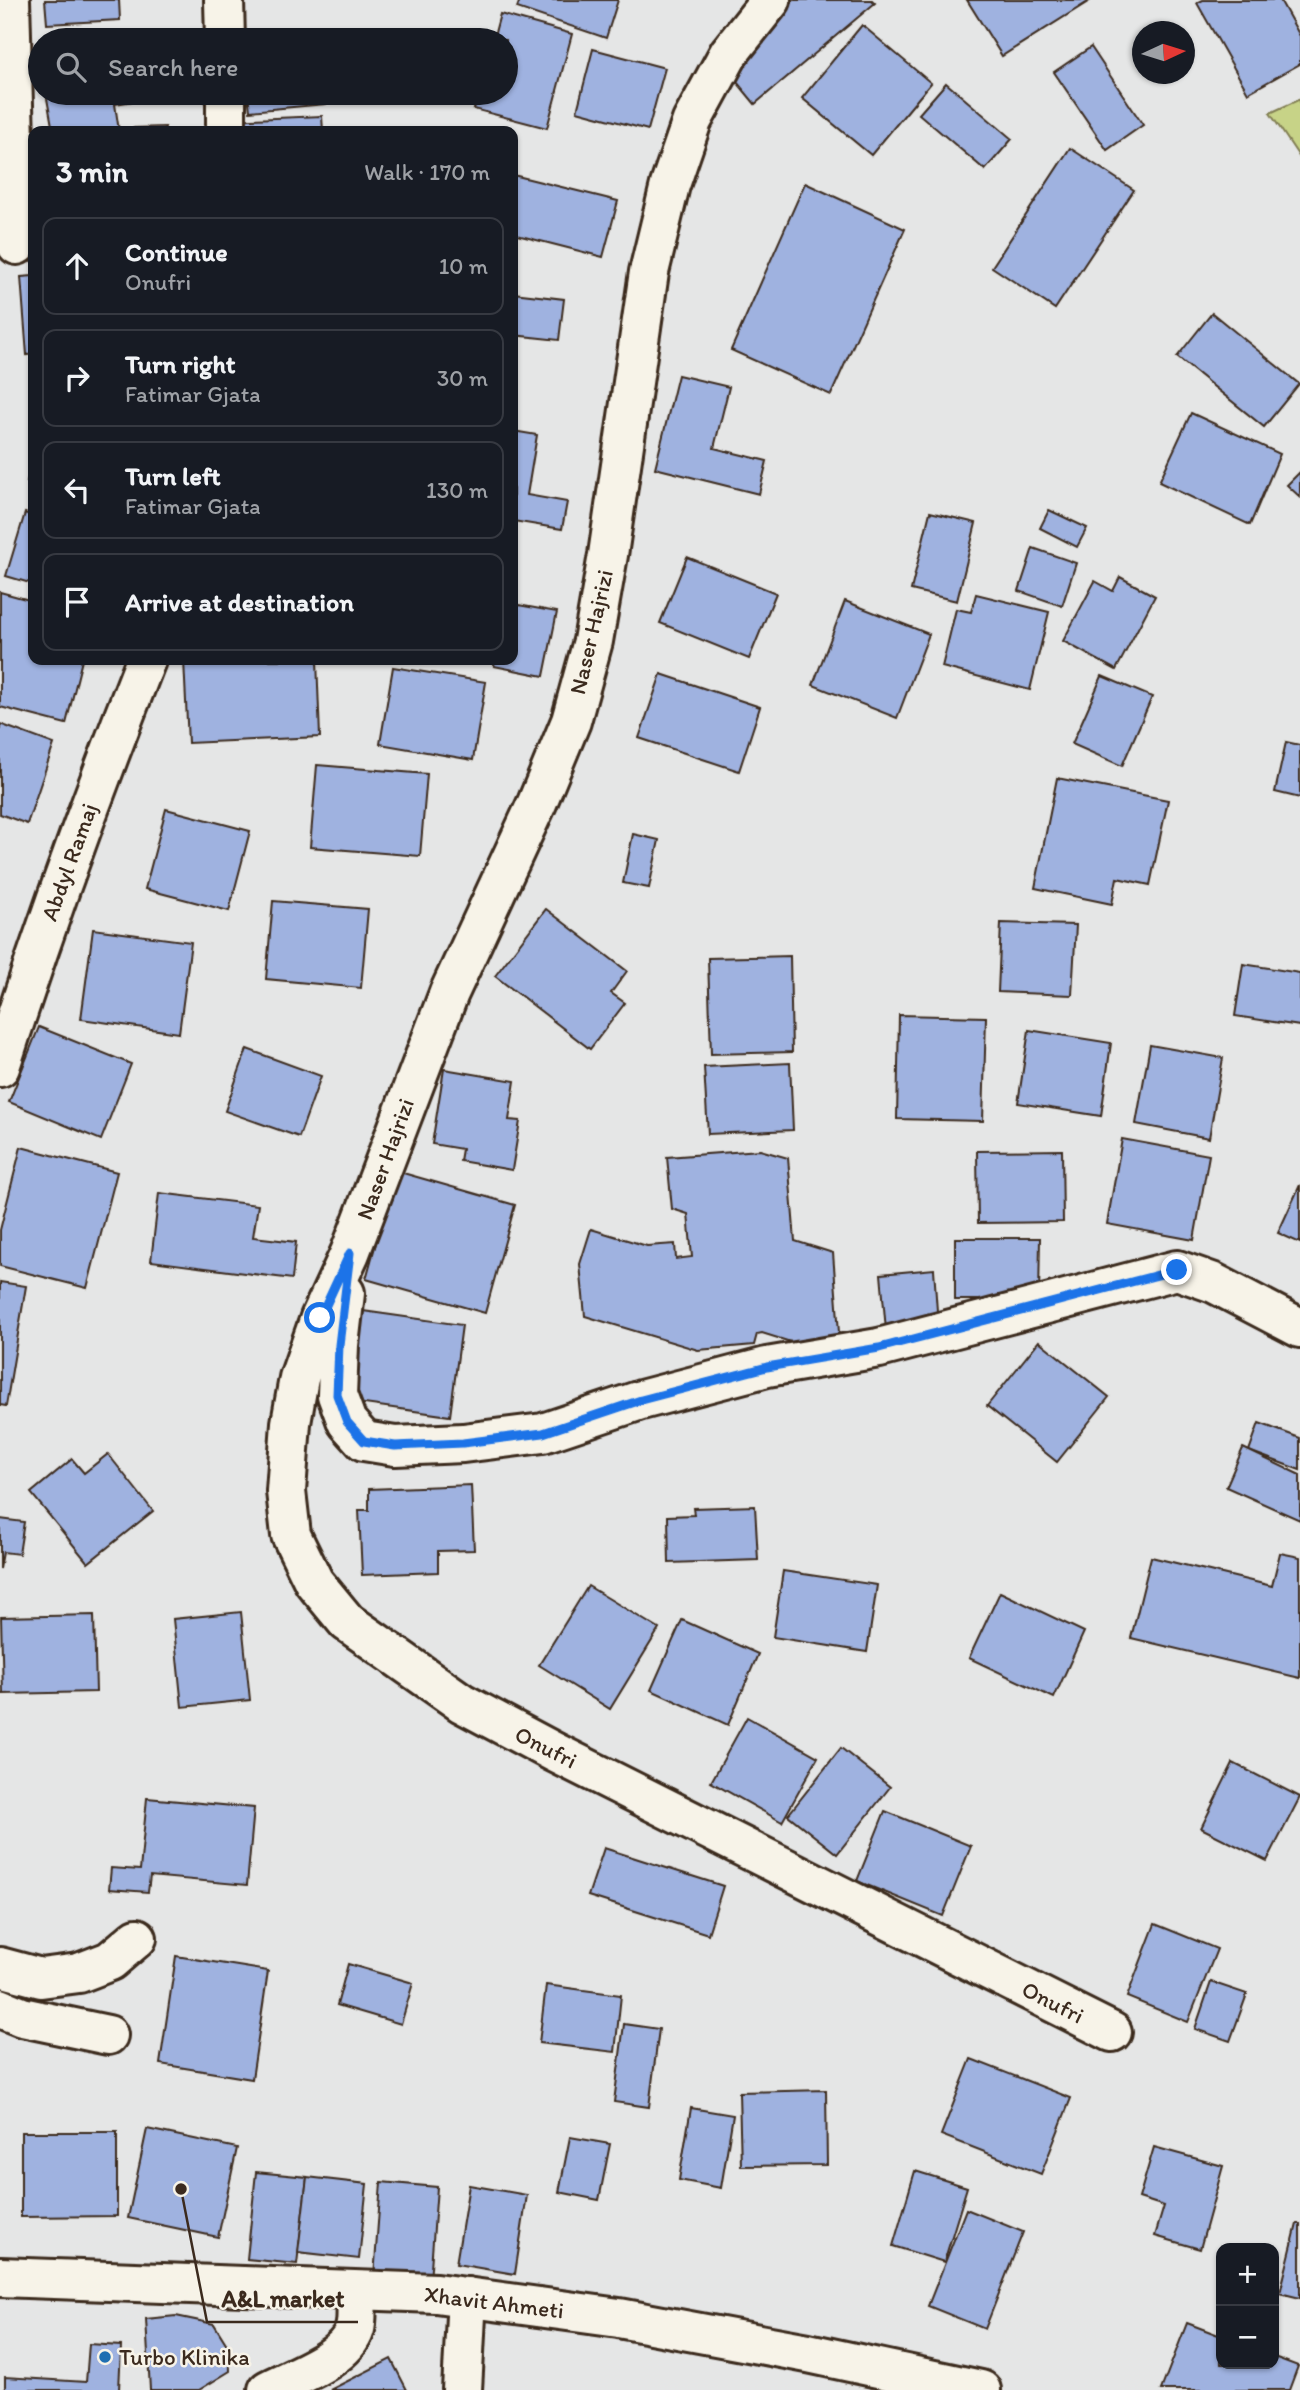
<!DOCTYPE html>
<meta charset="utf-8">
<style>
:root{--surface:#171b24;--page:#20242c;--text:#f1f3f6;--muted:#9ea1a6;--line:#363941}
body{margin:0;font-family:Itim,sans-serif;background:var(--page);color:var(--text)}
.controls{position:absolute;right:21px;bottom:21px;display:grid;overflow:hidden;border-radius:14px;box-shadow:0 2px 5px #0004}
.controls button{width:63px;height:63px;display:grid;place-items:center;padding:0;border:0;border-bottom:2px solid var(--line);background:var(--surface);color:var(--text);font:35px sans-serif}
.compass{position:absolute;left:1132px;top:21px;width:63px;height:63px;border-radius:50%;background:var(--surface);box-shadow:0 2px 5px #0004;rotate:86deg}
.stop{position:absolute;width:21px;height:21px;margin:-16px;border:5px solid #1a73e8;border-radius:50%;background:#fff}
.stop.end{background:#1a73e8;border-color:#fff;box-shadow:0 2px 7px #0008}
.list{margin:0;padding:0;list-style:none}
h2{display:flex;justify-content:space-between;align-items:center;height:91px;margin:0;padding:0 28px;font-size:30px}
h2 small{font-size:23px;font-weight:400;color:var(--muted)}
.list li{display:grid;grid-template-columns:46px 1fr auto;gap:21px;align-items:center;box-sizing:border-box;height:98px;margin:0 14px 14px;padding:0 14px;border:2px solid var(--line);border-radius:14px}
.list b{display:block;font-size:26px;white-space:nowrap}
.list p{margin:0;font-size:23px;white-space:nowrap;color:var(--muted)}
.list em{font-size:23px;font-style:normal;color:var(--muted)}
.icon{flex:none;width:38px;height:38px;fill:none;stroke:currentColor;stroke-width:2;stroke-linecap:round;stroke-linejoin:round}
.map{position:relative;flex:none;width:1300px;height:2390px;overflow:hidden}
.search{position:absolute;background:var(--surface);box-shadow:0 2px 5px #0004;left:28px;top:28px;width:490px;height:77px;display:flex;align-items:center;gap:18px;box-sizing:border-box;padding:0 24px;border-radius:38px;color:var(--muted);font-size:26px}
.panel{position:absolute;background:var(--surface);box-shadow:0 2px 5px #0004;left:28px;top:126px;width:490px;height:539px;border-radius:14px}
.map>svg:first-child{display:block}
</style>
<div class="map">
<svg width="1300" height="2390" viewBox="0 0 1300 2390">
<rect width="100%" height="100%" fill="#e5e6e6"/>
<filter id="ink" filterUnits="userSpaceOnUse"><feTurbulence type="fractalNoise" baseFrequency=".0143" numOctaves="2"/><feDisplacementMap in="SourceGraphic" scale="14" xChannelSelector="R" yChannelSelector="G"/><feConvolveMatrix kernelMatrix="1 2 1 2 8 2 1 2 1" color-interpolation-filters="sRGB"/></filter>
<g filter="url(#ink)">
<polygon fill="#c7d387" stroke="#817e52" stroke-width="2" points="1300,99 1300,158 1270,113"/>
<g fill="#9fb2e0" stroke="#3b2a1e" stroke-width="2">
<polygon points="45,0 119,0 120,20 47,24"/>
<polygon points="520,0 618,0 606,38 517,8"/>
<polygon points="775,0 872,0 875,3 755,104 727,70"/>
<polygon points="967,0 1091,0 1002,56"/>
<polygon points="1203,0 1280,0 1300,36 1300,64 1248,93 1197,3"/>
<polygon points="500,14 572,34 547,128 474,109 479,93 506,93 506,40 493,40"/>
<polygon points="862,25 931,83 871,155 802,98"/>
<polygon points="318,28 319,40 243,40 242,36"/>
<polygon points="142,36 143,40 118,40"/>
<polygon points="1091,47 1143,125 1107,150 1054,72"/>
<polygon points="593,49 665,68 648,130 577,111"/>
<polygon points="946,83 1012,139 985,170 919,114"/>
<polygon points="46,93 152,93 153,98 115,104 119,131 53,131"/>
<polygon points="248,93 324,93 325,104 250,111"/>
<polygon points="322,116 323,131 229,131 228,120"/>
<polygon points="165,127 164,131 135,131 134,128"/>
<polygon points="1070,148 1134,190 1055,309 992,267"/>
<polygon points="513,175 618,201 603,257 513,234"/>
<polygon points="805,183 905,229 831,395 731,350"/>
<polygon points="33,276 33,354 27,355 21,277"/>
<polygon points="513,293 564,299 559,340 513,335"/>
<polygon points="1212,313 1299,384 1264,427 1177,357"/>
<polygon points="678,375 729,387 714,448 767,461 759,494 655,468"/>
<polygon points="1191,413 1280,454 1250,525 1159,482"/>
<polygon points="513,431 537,435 527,495 567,502 562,529 513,521"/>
<polygon points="33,454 33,483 27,482"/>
<polygon points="1300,472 1300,497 1287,485"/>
<polygon points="1049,510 1087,528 1077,547 1040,528"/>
<polygon points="930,512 976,523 957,601 911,590"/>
<polygon points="25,513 33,516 33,584 6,576"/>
<polygon points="1033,548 1076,563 1062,606 1019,591"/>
<polygon points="687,557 776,593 749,659 660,623"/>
<polygon points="1120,577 1155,596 1116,670 1063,641 1095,581 1113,591"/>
<polygon points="0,592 33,601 33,660 82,660 66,724 0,707"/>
<polygon points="976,594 1049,612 1030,690 942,667 956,609 971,612"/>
<polygon points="845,601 929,634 897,718 813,685"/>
<polygon points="513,604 557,612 544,676 494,666 495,660 513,660"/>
<polygon points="184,660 317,660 320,737 188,743"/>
<polygon points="393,667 486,682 473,760 380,744"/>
<polygon points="661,674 760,707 739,771 639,738"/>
<polygon points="1102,676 1152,697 1122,766 1072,744"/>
<polygon points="0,724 54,744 27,824 0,814"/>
<polygon points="1286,742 1300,745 1300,798 1275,792"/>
<polygon points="317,765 427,774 420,856 310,847"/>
<polygon points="1057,778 1168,800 1150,885 1117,878 1112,904 1035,888"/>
<polygon points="166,809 250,831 229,911 145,889"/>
<polygon points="633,834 659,840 649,888 623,883"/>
<polygon points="273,901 368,909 361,988 266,979"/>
<polygon points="546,909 627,971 611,993 625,1003 590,1049 495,976"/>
<polygon points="1001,923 1076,925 1072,995 998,992"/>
<polygon points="93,929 191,942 179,1033 81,1019"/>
<polygon points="790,956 792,1052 711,1054 708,958"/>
<polygon points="1243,964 1300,973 1300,1026 1235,1016"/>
<polygon points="899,1015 986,1017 983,1121 897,1119"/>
<polygon points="39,1027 131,1064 101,1140 9,1102"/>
<polygon points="1029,1030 1111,1043 1101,1116 1018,1103"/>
<polygon points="1150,1045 1223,1058 1209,1138 1136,1124"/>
<polygon points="247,1049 321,1076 299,1137 225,1111"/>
<polygon points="790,1063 793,1130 708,1134 704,1067"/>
<polygon points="444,1069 515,1081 509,1120 520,1121 512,1170 460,1161 462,1149 432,1144"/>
<polygon points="1122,1139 1209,1155 1194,1240 1107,1224"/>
<polygon points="21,1147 117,1172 87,1288 0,1266 0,1230"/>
<polygon points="760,1150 788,1158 795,1241 833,1253 840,1346 810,1348 762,1333 757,1334 754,1345 698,1350 585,1316 580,1264 591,1229 647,1246 675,1244 676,1259 692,1257 688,1214 672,1209 667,1157"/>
<polygon points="1062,1150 1063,1222 978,1223 977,1151"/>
<polygon points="396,1171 515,1205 485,1313 366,1279"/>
<polygon points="1300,1185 1300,1243 1278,1233"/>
<polygon points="159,1193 258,1205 253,1237 296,1242 292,1279 151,1261"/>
<polygon points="955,1238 1040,1238 1039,1300 955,1300"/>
<polygon points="934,1269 938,1325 886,1330 881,1274"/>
<polygon points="0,1282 26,1286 6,1406 0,1405"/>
<polygon points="363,1311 462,1325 450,1416 350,1402"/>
<polygon points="1039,1341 1109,1397 1057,1462 987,1406"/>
<polygon points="1259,1423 1300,1438 1300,1470 1249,1451"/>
<polygon points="1243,1448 1300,1475 1300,1520 1226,1487"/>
<polygon points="108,1454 153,1511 88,1563 31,1493 72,1459 84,1473"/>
<polygon points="471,1485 474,1550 438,1551 438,1572 362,1575 359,1510 369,1510 369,1489"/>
<polygon points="755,1506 758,1560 669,1563 668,1516 694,1515 693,1508"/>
<polygon points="0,1519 24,1522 19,1554 3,1552 0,1569"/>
<polygon points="1280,1553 1300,1557 1300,1678 1131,1638 1151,1557 1272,1586"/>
<polygon points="783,1571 877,1585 867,1652 773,1637"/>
<polygon points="588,1586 659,1629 610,1709 539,1665"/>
<polygon points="1000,1592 1084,1632 1054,1698 969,1658"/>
<polygon points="241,1612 250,1700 182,1707 173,1619"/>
<polygon points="94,1615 96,1692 3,1694 1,1617"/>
<polygon points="682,1620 758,1654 728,1725 651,1690"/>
<polygon points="747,1717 818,1757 782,1822 711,1782"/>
<polygon points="841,1748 890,1787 837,1854 788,1815"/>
<polygon points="1233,1763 1300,1797 1267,1861 1201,1828"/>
<polygon points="147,1798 254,1808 247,1885 150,1876 148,1892 109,1889 111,1868 140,1870"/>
<polygon points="885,1811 971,1846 943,1916 857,1881"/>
<polygon points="604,1848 723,1886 708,1934 588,1896"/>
<polygon points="1155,1924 1217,1949 1188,2022 1127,1997"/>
<polygon points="176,1956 268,1971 252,2079 160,2064"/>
<polygon points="348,1964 413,1983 401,2024 337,2005"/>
<polygon points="1211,1982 1247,1994 1230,2041 1195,2029"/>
<polygon points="546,1985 621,1995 615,2052 539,2043"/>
<polygon points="624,2024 659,2029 649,2107 614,2102"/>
<polygon points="971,2059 1071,2098 1041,2174 941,2135"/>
<polygon points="826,2090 827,2165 741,2166 739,2092"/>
<polygon points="691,2108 733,2115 721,2188 679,2180"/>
<polygon points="147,2129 237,2148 218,2237 128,2218"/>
<polygon points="21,2132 117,2132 117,2216 21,2217"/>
<polygon points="570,2137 610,2144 599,2200 559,2192"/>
<polygon points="1154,2147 1223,2166 1200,2249 1155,2236 1164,2206 1139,2198"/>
<polygon points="915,2171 967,2187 944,2262 893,2246"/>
<polygon points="256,2172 307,2177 297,2264 247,2259"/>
<polygon points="307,2177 367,2184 359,2259 298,2252"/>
<polygon points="381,2182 437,2187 430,2281 374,2277"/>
<polygon points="469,2185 527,2195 515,2274 456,2264"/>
<polygon points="966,2209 1023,2232 985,2329 928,2306"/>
<polygon points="1297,2224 1300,2224 1300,2298 1280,2293"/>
<polygon points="176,2316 214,2324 229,2348 230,2371 199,2390 150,2390 146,2319"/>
<polygon points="1187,2323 1221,2336 1221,2364 1274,2364 1274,2357 1298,2366 1289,2390 1161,2390"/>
<polygon points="89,2344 121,2346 119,2390 5,2390 5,2377 86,2382"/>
<polygon points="391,2359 407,2390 330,2390"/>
</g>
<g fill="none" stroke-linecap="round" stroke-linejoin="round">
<defs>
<g id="minor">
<polyline points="10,0 17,245"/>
<polyline points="224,0 225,40"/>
<polyline points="771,0 729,53 692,121 670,185 649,272 608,555 593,641 571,721 537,803 449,993 350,1253 320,1318 299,1378 291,1423 286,1491 291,1535 314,1582 347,1622 462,1703 554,1752 1112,2032"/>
<polyline points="226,93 226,131"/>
<path d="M 0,1067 C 44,929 93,794 146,660"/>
<polyline points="345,1293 339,1345 337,1395 347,1422 364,1441 395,1446 463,1443 543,1433 641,1400 767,1367 879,1348 1177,1270 1214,1283 1300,1328"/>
<polyline points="0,1967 41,1978 79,1973 110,1961 137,1938"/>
<polyline points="0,2008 22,2017 108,2035"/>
<polyline points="0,2277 436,2293 619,2318 808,2353 981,2390"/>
<path d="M 268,2390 C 295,2376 346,2359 355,2329 C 358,2318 356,2302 356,2291"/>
<polyline points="462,2390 467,2297"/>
</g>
</defs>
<use href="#minor" stroke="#3b2a1e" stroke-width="44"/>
<use href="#minor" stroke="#f7f3e8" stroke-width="38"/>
</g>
</g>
<g fill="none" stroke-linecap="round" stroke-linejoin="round" filter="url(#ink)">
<polyline stroke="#1a73e8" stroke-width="9" points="320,1318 350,1253 339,1345 337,1395 347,1422 364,1441 395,1446 463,1443 543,1433 641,1400 767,1367 879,1348 1177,1270"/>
</g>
<circle fill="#1f6fb2" stroke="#f7f3e8" stroke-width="2.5" cx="105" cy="2357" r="7"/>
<g text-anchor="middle" stroke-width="5" stroke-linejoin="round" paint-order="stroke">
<g font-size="23" fill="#3b2a1e" stroke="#f7f3e8">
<text transform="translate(591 632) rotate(-77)" y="8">Naser Hajrizi</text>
<text transform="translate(69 862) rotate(-70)" y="8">Abdyl Ramaj</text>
<text transform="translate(385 1159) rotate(-70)" y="8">Naser Hajrizi</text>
<text transform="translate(546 1747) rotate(27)" y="8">Onufri</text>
<text transform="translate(1053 2002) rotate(27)" y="8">Onufri</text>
<text transform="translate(494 2302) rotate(7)" y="8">Xhavit Ahmeti</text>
</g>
<g font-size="23" fill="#3b2a1e" stroke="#f7f3e8" text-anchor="start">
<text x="119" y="2365">Turbo Klinika</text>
</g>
</g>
<path fill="none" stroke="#3b2a1e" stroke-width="2.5" d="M181 2189L207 2322H358"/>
<circle fill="#3b2a1e" stroke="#f7f3e8" stroke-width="2.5" cx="181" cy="2189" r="7"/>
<g font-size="24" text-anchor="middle" font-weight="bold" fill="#3b2a1e" stroke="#f7f3e8" stroke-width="5" stroke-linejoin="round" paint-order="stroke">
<text x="283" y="2307">A&amp;L market</text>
</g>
</svg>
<div class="controls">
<button>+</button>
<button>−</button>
</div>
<svg class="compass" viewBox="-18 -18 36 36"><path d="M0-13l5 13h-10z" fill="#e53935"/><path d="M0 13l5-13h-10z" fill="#9ea1a6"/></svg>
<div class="stop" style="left:320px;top:1318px"></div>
<div class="stop end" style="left:1177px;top:1270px"></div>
<div class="search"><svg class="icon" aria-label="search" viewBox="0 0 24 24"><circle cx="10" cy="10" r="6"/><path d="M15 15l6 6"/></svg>Search here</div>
<section class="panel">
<h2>3 min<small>Walk · 170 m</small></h2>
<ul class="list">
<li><svg class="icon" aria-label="ahead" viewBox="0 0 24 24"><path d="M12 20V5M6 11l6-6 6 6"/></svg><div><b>Continue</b><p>Onufri</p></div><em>10 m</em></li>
<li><svg class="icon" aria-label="right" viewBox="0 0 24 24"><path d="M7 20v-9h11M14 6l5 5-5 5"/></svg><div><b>Turn right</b><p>Fatimar Gjata</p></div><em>30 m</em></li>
<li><svg class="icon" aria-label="left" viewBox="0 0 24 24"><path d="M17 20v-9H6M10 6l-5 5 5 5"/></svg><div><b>Turn left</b><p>Fatimar Gjata</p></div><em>130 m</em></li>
<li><svg class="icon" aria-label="arrive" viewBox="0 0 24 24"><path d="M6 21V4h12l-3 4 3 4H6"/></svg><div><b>Arrive at destination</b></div></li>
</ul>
</section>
</div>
